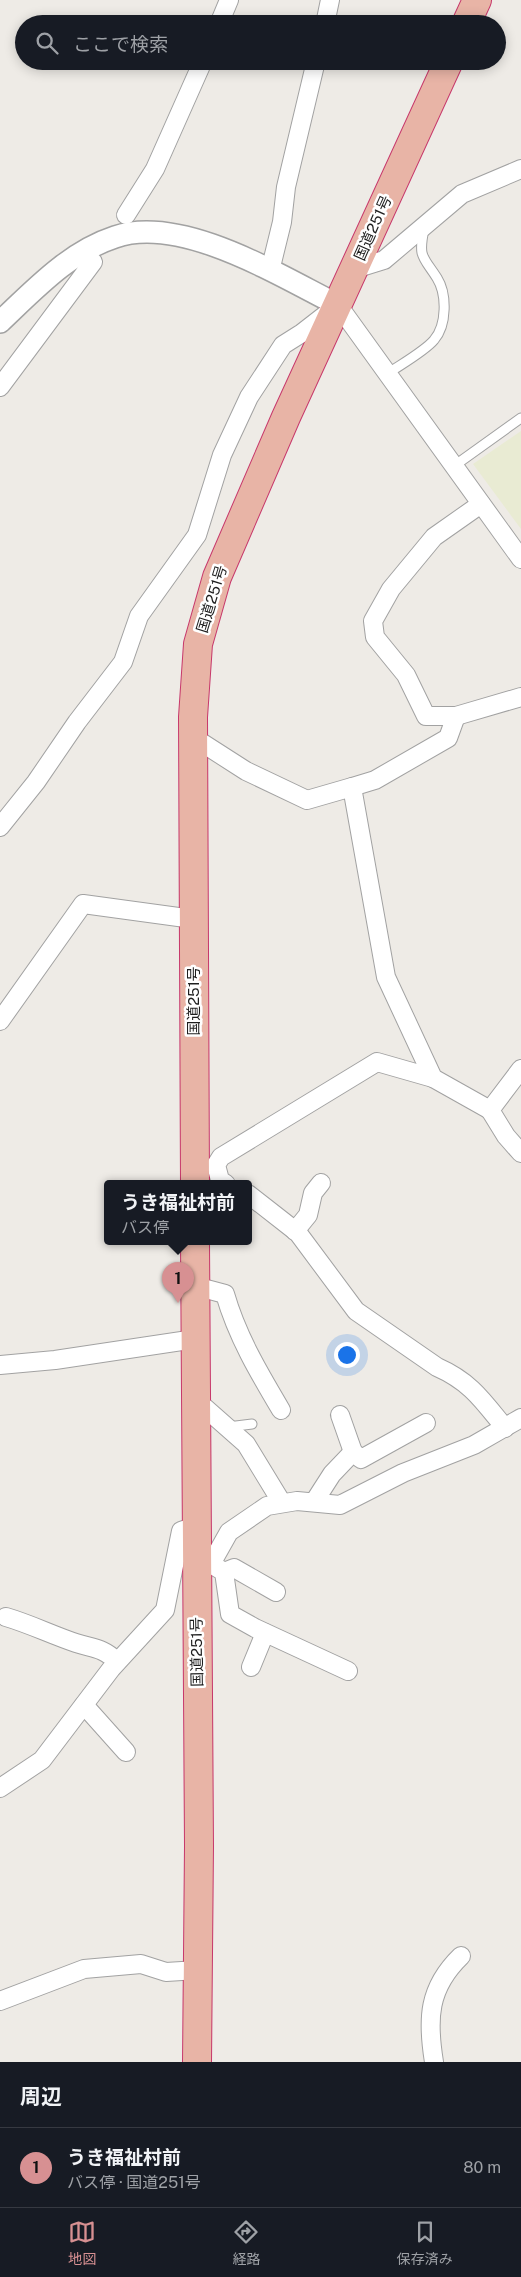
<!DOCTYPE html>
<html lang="ja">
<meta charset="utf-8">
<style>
:root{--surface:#171b24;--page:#242831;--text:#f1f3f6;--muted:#9ea1a6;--line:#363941;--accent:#d79092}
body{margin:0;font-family:"Public Sans","Noto Sans JP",sans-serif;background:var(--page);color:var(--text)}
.you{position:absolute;left:346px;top:1354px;width:18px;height:18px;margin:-12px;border:4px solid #fff;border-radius:50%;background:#1a73e8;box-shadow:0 0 0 8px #1a73e833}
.badge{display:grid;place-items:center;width:32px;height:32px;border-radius:50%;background:var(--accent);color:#111;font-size:16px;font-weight:700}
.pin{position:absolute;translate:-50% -41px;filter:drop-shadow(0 1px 2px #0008)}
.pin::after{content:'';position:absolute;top:26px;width:18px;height:15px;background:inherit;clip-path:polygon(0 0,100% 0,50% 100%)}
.popup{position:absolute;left:104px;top:1180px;width:148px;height:65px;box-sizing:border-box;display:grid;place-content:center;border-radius:5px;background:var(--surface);filter:drop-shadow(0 1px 4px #0005);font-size:16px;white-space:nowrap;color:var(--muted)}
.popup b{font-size:19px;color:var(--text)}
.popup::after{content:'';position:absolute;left:50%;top:100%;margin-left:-10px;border:10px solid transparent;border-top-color:var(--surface)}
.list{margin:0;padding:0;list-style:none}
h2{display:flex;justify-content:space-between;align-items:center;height:65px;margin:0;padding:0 20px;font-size:21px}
h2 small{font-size:16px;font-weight:400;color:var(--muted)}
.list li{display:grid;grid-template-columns:32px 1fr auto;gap:15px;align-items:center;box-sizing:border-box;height:80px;padding:0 20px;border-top:1px solid var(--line)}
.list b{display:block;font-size:19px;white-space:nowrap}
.list p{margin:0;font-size:16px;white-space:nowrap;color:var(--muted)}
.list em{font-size:16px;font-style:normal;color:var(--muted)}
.icon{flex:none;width:28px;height:28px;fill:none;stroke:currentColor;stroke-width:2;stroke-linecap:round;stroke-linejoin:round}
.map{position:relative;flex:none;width:521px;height:2062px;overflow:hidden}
.search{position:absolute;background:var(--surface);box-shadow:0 2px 12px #0003;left:15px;right:15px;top:15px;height:55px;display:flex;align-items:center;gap:12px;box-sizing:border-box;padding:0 18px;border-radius:28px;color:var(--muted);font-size:19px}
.sheet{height:145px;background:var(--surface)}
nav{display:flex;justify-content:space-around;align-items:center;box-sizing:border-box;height:70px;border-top:1px solid var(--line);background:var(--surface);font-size:14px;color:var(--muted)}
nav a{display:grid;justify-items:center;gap:2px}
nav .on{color:var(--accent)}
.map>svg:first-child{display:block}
</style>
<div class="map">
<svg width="521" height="2062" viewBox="0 0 521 2062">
<rect width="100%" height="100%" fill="#eeebe6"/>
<polygon fill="#e9ebd3" points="521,431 521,529 473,464"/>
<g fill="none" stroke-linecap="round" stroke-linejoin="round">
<defs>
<g id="service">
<path d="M 387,374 C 400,365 425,351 434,340 C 447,325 447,294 437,278 C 423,256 418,258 424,229"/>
<polyline points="454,466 521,418"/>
<polyline points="228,1427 252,1424"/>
</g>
<g id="minor">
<polyline points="219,24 229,0"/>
<polyline points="325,24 330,0"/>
<polyline points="126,215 155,169 203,61"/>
<polyline points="355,269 384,260 462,194 521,169"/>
<polyline points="270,271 282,222 286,187 316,61"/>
<polyline points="0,387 93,262"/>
<polyline points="481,504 434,537 391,589 373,621 375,637 406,675 426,716 456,716 521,697"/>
<polyline points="456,716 448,738 375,780 352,787 386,977 433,1078 490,1110"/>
<polyline points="193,737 246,771 307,800 352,787"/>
<polyline points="0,827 36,782 77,722 123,662 139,616 197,535 222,455 249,397 283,345 302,333 338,305 521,559"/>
<polyline points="0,1021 83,904 193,919"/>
<polyline points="521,1069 490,1110 506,1136 521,1153"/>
<polyline points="226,1184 220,1180 216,1165 221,1157 377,1062 433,1078"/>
<path d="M 248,1194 L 298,1233 L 356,1311 L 437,1367 C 471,1382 483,1401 505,1428"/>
<polyline points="295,1231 308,1215 313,1193 321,1183"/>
<path d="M 195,1286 L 225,1294 C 237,1336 259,1373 281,1410"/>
<polyline points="0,1365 55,1360 195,1339"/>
<polyline points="195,1399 246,1444 282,1503"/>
<polyline points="340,1415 353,1452"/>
<polyline points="314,1502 332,1474 353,1452 361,1459 426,1423"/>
<polyline points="200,1564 211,1564 224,1572 230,1614 255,1628 348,1671"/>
<polyline points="211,1564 229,1532 267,1506 297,1501 340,1505 403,1473 474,1445 521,1418"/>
<polyline points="224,1572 234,1568 276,1592"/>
<path d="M 6,1617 C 30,1624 52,1635 76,1643 C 95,1649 101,1647 117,1661"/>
<polyline points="251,1667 265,1633"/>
<polyline points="84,1705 126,1752"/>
<polyline points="0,1788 42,1760 111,1669 165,1610 181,1531 195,1526"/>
<polyline points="0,2001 84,1969 141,1964 166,1972 198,1970"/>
<path d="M 434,2062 C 427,2019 428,1988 461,1956"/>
</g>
<path id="tertiary" d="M 0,322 C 34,290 69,252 115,237 C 181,214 280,276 338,305"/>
<g id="trunk">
<polyline points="466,24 477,0"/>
<polyline points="195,1184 193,717 198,644 217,577 286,417 449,61"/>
<polyline points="195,1242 199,1846 197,2062"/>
</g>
</defs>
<use href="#service" stroke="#a2a2a2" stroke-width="11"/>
<use href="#minor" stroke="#a2a2a2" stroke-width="20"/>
<use href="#tertiary" stroke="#a2a2a2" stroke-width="24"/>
<use href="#trunk" stroke="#c7386b" stroke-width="30"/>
<use href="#service" stroke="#fff" stroke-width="9"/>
<use href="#minor" stroke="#fff" stroke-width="18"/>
<use href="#tertiary" stroke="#fff" stroke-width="21"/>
<use href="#trunk" stroke="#e8b4a6" stroke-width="28"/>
</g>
<g text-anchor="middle" stroke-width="5" stroke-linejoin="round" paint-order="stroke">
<g font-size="15" fill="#1e1e1e" stroke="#fff">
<text transform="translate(373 228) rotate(-66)" y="5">国道251号</text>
<text transform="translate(212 599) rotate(-73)" y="5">国道251号</text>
<text transform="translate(194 1001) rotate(-90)" y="5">国道251号</text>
<text transform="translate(197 1652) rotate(-91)" y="5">国道251号</text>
</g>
</g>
</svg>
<div class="you"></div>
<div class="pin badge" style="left:178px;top:1303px">1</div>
<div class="popup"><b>うき福祉村前</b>バス停</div>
<div class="search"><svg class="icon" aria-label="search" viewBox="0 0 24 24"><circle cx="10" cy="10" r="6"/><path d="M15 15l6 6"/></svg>ここで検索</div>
</div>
<section class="sheet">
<h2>周辺<small></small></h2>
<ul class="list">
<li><span class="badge">1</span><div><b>うき福祉村前</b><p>バス停 · 国道251号</p></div><em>80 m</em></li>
</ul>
</section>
<nav>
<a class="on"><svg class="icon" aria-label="map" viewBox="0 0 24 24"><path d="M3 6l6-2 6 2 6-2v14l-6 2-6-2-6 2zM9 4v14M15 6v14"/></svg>地図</a>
<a><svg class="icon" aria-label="directions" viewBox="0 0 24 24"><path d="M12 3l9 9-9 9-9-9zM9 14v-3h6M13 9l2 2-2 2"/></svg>経路</a>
<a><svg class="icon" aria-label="saved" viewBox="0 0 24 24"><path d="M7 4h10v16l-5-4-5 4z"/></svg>保存済み</a>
</nav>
